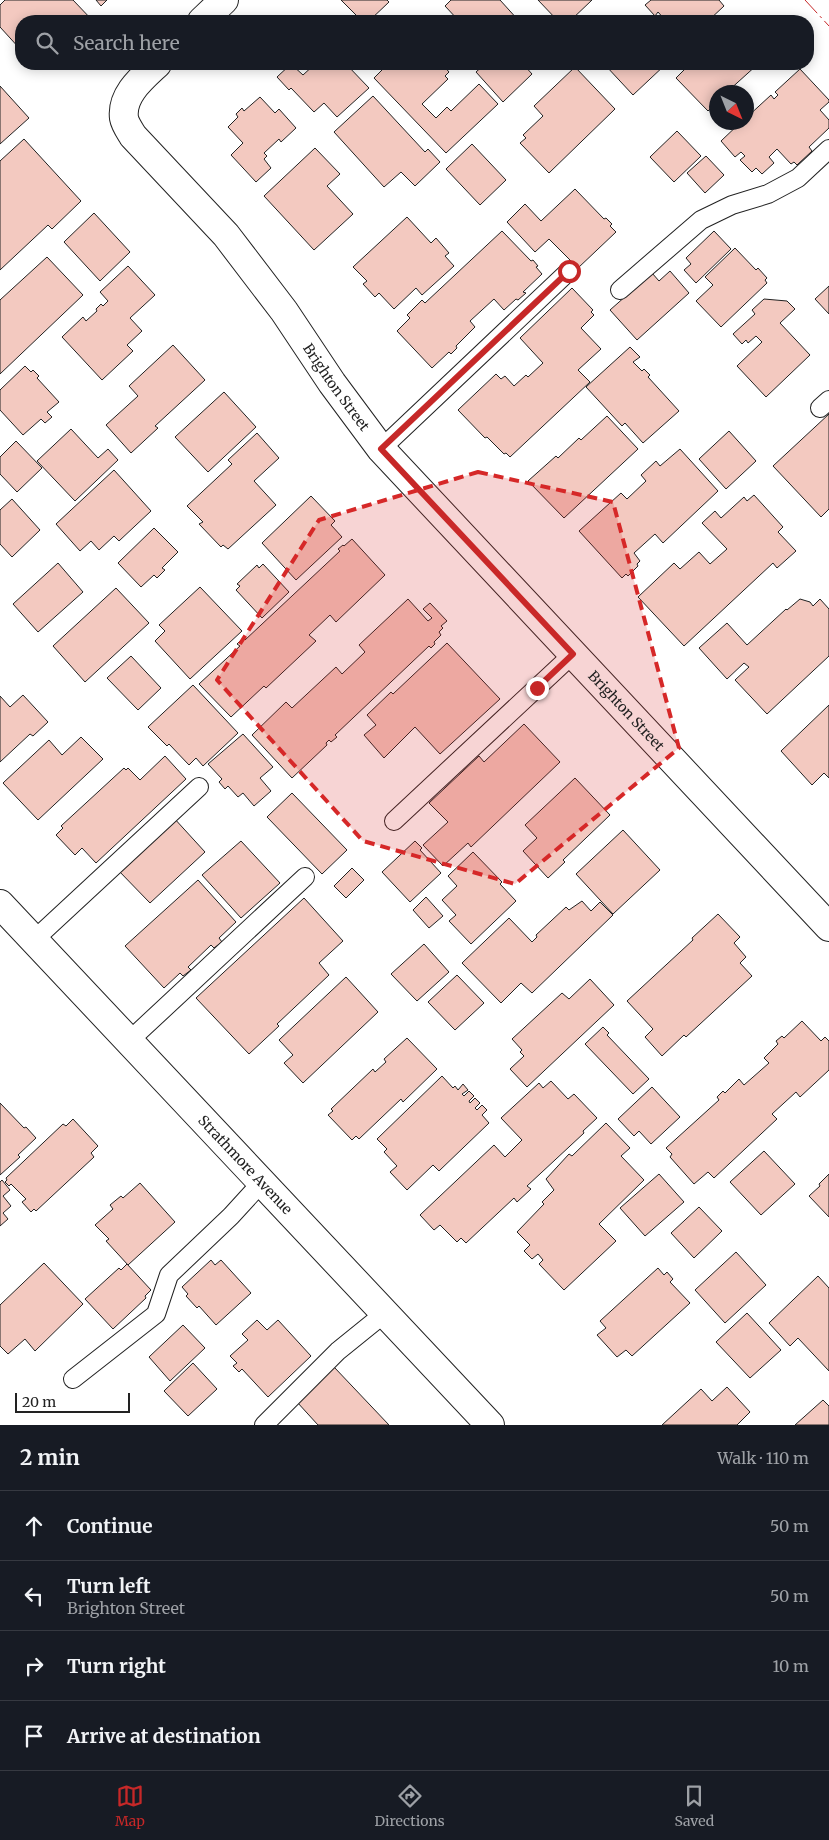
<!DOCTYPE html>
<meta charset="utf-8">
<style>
:root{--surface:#171b24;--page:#20242c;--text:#f1f3f6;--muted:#9ea1a6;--line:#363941;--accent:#c62828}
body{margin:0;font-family:Merriweather,serif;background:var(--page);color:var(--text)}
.compass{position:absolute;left:709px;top:85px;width:45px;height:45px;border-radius:50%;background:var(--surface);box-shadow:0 2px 12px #0003;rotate:137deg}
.scale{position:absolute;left:15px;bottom:12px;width:115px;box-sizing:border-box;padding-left:5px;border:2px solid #222;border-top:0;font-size:14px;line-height:18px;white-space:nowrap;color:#222;-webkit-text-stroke:4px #fff;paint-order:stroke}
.stop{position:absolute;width:15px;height:15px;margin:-11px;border:4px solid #c62828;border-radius:50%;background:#fff}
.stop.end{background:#c62828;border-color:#fff;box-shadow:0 1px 5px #0008}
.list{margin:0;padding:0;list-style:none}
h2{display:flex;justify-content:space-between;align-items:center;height:65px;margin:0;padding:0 20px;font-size:21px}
h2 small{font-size:16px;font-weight:400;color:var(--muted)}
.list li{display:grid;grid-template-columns:32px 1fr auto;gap:15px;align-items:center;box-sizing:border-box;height:70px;padding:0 20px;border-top:1px solid var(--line)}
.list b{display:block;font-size:19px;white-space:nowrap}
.list p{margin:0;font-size:16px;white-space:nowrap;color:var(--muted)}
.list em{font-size:16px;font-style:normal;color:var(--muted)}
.icon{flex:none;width:28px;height:28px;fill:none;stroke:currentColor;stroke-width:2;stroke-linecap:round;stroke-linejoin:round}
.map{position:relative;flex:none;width:829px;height:1425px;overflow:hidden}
.search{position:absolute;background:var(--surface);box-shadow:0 2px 12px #0003;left:15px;right:15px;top:15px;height:55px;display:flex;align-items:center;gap:12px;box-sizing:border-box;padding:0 18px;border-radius:20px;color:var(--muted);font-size:19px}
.sheet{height:345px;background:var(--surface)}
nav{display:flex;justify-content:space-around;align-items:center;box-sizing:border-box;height:70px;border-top:1px solid var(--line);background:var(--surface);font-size:14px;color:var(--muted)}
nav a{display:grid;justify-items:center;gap:2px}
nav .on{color:var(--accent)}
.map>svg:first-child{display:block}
</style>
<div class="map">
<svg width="829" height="1425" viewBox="0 0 829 1425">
<rect width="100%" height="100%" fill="#fff"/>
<g fill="#f3c9c0" stroke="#222">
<polygon points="5,0 73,0 93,21 21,21 21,50 0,27 0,5"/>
<polygon points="96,0 107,0 101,6"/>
<polygon points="341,0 387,0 389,2 369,21 362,21"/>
<polygon points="451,0 500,0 519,21 459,21 445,6"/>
<polygon points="538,0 592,0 570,21 558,21"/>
<polygon points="651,0 719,0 724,6 708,21 666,21 658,12 655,16 645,5"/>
<polygon points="291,64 303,75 315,64 346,64 369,88 337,117 324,103 314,112 291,88 289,90 277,77"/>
<polygon points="388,64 442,64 449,72 445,76 448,79 422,104 436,118 447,107 451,111 479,84 498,104 446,153 374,78"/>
<polygon points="485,64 523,64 532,74 503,102 476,72"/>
<polygon points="609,64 666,64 633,95 606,66"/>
<polygon points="690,64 758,64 727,92 716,92 716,103 708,111 676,78"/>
<polygon points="575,67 615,109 549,173 520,143 526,138 523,135 543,116 534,106"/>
<polygon points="800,69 829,100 829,102 820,110 829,120 829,128 809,147 812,151 797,165 794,162 791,164 777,149 769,157 774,163 762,174 756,168 752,172 740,160 745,156 741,152 735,157 721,141 741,122 746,122 746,118 771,95 774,99 778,95 775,92"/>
<polygon points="0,86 29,118 0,144"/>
<polygon points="373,96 425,152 428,149 440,162 415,186 401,172 384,187 334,132"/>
<polygon points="260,97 275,113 279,109 296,128 281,142 279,139 264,153 267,156 264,159 271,168 256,182 231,155 243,143 228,127 238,117 236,114 242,108 244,111"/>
<polygon points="677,131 701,156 674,182 650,157"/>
<polygon points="24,139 81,201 52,229 48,225 0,270 0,161"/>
<polygon points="472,144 506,180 480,205 446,169"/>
<polygon points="315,148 340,174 327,186 353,214 314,250 264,196"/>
<polygon points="706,156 724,175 705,193 687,173"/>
<polygon points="575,189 604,219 606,218 612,224 610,226 616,232 578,268 549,239 535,252 507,222 525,204 541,221"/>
<polygon points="94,213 130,252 100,281 64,242"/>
<polygon points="407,217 431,243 436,238 449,253 445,256 454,266 422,295 416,288 394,309 379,293 375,297 363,284 367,281 353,267"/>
<polygon points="502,231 531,261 533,260 538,266 536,267 542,274 523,292 526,293 518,300 516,299 504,310 494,299 470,321 475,327 456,346 457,348 451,354 449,352 432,368 397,331 410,318 407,315 422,300 425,303"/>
<polygon points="714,231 731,249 696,283 684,270 691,264 686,258"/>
<polygon points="735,248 756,270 758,268 767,278 765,280 767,283 721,327 696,301 713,285 705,277"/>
<polygon points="47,257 83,295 0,374 0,300"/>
<polygon points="128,266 155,295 130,318 142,331 127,345 133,351 102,380 62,337 83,317 86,321 97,311 96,309 101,304 103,306 108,301 100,292"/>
<polygon points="670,271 689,293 637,340 610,310 652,273 659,281"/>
<polygon points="829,286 829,314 815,299"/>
<polygon points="572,288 593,310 591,312 594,315 581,328 601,349 578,370 590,382 510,457 506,453 504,454 487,437 485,438 458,410 496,374 501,379 505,376 514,386 526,375 528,377 543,363 520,338"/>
<polygon points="764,299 787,301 795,309 780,323 810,355 766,397 737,366 762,342 756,336 748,343 746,340 742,344 733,334 755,314 752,310"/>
<polygon points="173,345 205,380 155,426 158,428 131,453 106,425 138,396 129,386"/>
<polygon points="630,347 640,357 633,362 642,371 644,369 650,375 648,377 679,411 643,443 625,423 622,426 586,387"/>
<polygon points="25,366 31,372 33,370 39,376 37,378 59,402 47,412 52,417 45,423 41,419 23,435 0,410 0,390"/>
<polygon points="224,392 256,427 208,472 175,437"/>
<polygon points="829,414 829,509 821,517 773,466"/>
<polygon points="607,416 638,449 564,518 528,481 556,456 558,458 579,438 581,440"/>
<polygon points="71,429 98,458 108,449 118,460 75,501 37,461"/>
<polygon points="729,431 756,461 726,489 699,459"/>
<polygon points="257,433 279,458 254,481 276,505 228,549 223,545 221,547 199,524 203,522 187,506 232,464 228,460"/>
<polygon points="16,441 42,468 17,492 0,474 0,457"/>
<polygon points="680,449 718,491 663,543 655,534 634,553 640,561 637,564 638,566 628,576 626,574 622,578 579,531 621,493 627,499 646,481 641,475 656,461 660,466"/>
<polygon points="114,470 151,511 119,541 114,536 99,550 91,541 80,551 56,524"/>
<polygon points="754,495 783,527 778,532 796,551 777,568 773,563 684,646 638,597 674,563 680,569 699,552 710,564 727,549 702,523 715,511 721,518 744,497 747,501"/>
<polygon points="311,496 335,521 331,525 342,537 296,580 262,543"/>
<polygon points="12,499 40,530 12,557 0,544 0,510"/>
<polygon points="154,528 178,552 162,568 165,570 157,578 154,575 141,587 118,563"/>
<polygon points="352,539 385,575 336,622 330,615 309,635 316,641 266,688 264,686 231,717 199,684 240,646 237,644 243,638 245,640 340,551 338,549 343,545 344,546"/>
<polygon points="58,563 83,592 38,632 13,604"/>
<polygon points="263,564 289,592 262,618 236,590 240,586 237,584 257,565 259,568"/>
<polygon points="200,587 242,631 190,679 155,641 165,631 159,625"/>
<polygon points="116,588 149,623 85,682 53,646"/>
<polygon points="408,599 428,621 432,618 423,609 430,603 447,621 441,626 443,628 439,632 441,635 434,642 435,644 431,648 429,646 335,735 337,737 331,742 329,740 326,743 327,745 292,778 252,735 286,702 292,708 336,667 342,674 365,652 359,645"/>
<polygon points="800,599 810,602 813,606 820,599 829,609 829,656 767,714 735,680 749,667 744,663 727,679 699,648 727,623 747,645 786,609 787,610"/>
<polygon points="447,643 500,699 440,754 415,727 384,758 364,735 376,725 367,715 391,692 393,694"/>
<polygon points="131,656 161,688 138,710 107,678"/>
<polygon points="193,685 238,733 203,766 196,758 189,765 169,744 167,746 148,727"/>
<polygon points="23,695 48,722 33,736 30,734 0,762 0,696 10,707"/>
<polygon points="829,705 829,778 824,773 812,785 781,751"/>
<polygon points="524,724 560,762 471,847 468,843 443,866 423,845 448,822 429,803 479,756 484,762"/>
<polygon points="243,734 273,767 260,778 271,791 254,806 243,793 238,797 228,786 225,789 219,782 222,779 208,764"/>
<polygon points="81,737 103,759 38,820 3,783 49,740 62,755"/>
<polygon points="165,756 186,779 96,863 82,848 75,855 56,835 63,828 61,826 124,768 126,770 128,768 140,780"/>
<polygon points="575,778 610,815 563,860 565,862 548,878 523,851 537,838 525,825"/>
<polygon points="292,793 347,850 322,874 267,817"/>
<polygon points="173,817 205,852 150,903 117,869"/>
<polygon points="623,830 660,870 613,914 576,874"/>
<polygon points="241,841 280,883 241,918 202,875"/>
<polygon points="415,841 422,848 420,850 441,873 410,902 382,872"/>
<polygon points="473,852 502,882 500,884 516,901 471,944 449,921 456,915 442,900 457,886 448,876"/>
<polygon points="352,868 364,880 346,898 334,886"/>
<polygon points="198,880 236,922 219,938 222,942 214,948 211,945 188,967 191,970 183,976 180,973 164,988 125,946"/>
<polygon points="426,897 443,916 429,928 413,910"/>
<polygon points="304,898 343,941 319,963 329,975 277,1024 279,1026 249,1054 196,998"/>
<polygon points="582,901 591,911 600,902 613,915 532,993 521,983 501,1003 462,963 509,918 532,942 537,937 536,935 566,907 569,910"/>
<polygon points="718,914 740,937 734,943 746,957 740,963 752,976 686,1037 684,1035 662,1056 645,1037 653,1029 627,1001 693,940 692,938"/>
<polygon points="424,944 449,972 417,1001 391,974"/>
<polygon points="457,975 484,1003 455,1030 428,1002"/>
<polygon points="346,977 378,1012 303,1083 284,1063 293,1055 279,1040"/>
<polygon points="590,979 614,1005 527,1087 510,1069 524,1056 520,1052 522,1050 512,1039 562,993 569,999"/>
<polygon points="802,1021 821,1041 825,1037 829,1041 829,1070 800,1097 796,1092 772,1114 777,1119 714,1178 708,1172 694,1184 670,1157 672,1154 666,1148 719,1100 717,1097 723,1091 725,1093 739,1079 744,1085 769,1063 764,1058 778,1044 776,1041 782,1036 784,1038"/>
<polygon points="603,1027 609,1033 607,1035 649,1079 633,1094 585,1044"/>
<polygon points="407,1038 437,1069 403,1102 401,1099 359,1139 356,1136 352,1140 328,1115 333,1111 331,1109 373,1069 375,1072 386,1062 384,1059"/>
<polygon points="442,1076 453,1088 455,1086 458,1090 463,1084 468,1090 462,1094 464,1096 469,1091 474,1096 469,1101 470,1103 475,1098 480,1103 475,1108 477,1110 482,1105 487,1110 482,1115 489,1123 439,1171 433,1165 407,1190 390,1172 397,1166 384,1152 387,1149 377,1139"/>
<polygon points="551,1081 568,1099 574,1094 597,1118 583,1131 584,1133 527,1186 531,1189 517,1202 514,1198 466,1243 461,1238 457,1242 440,1225 434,1230 420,1215 494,1145 505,1157 522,1140 501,1118 539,1083 543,1088"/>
<polygon points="652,1087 680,1117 651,1144 639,1131 634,1136 618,1119"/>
<polygon points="0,1103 24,1128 26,1127 36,1138 18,1155 20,1157 0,1175"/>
<polygon points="73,1119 98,1146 91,1153 94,1157 36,1211 34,1209 31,1212 22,1202 26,1199 11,1184 9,1186 5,1182 7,1180 6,1178 63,1124 66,1126"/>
<polygon points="606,1123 630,1148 621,1156 644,1180 599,1224 616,1241 564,1290 539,1264 543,1260 538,1254 532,1259 524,1251 530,1245 517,1232 544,1204 542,1202 554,1190 546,1179 569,1154 572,1156"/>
<polygon points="764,1151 795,1184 761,1215 730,1182"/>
<polygon points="659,1174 684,1202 645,1236 620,1208"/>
<polygon points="829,1174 829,1217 809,1196 820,1186 819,1184"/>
<polygon points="2,1180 10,1190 3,1196 11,1206 3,1213 8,1219 0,1226 0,1182"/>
<polygon points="140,1183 175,1222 128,1265 106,1241 109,1239 95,1225 113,1209 110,1205 121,1196 123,1198"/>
<polygon points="699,1207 722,1231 694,1258 671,1233"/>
<polygon points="736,1252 766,1285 725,1323 695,1290"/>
<polygon points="211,1260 215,1265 221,1260 251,1293 216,1325 199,1306 197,1308 186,1296 188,1294 182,1287"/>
<polygon points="44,1263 83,1304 35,1351 25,1339 8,1354 0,1346 0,1305"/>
<polygon points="127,1264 151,1290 145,1296 146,1298 113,1329 85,1299 119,1268 121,1270"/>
<polygon points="658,1268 664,1275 667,1272 673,1279 670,1282 690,1303 632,1356 626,1350 617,1357 597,1335 606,1328 600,1321"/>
<polygon points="818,1276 829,1288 829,1371 798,1338 790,1346 769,1323"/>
<polygon points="747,1313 781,1350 750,1378 716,1342"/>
<polygon points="257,1320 267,1330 278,1320 311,1356 268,1397 242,1369 239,1372 233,1366 237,1363 230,1356 248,1340 242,1334"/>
<polygon points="183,1325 205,1348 170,1381 149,1357"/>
<polygon points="193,1363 217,1389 188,1416 164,1391"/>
<polygon points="334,1367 389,1425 318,1425 297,1402"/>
<polygon points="727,1387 750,1412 737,1425 662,1425 701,1389 712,1401"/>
<polygon points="823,1400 829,1406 829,1425 795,1425"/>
</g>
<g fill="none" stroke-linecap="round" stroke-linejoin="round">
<defs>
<g id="service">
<polyline points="620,290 701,220 732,205 768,194 798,178 829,149"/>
<polyline points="820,408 829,400"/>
<polyline points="381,449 569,271"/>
<polyline points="394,821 573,654"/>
<polyline points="34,940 199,787"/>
<polyline points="129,1041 305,877"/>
<polyline points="73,1379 156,1314 169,1275 231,1216 262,1182"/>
<polyline points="264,1425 338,1351 385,1313"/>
</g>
<g id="minor">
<polyline points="202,21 224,0"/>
<path id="s1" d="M 157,64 C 142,78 121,95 124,118 C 125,124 130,131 133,136 L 226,235 L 284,311 L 332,383 L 381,449 L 829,927"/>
<path id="s2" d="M 0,904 L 490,1425"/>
</g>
</defs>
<use href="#service" stroke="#222" stroke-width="20"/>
<use href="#minor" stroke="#222" stroke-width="30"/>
<use href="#service" stroke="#fff" stroke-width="18"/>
<use href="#minor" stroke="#fff" stroke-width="28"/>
<polyline stroke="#c62828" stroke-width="1" stroke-dasharray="18 4 2.5 4" stroke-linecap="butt" points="805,0 829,26"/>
</g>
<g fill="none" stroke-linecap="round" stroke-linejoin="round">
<polyline stroke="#c62828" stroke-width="6" points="537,688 573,654 381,449 569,271"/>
</g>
<path fill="#d62828" fill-opacity="0.2" stroke="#d62828" stroke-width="4" stroke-dasharray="10 6" stroke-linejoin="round" d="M 478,472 L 613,502 L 679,748 L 515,884 L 363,841 L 217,680 L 319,520 Z"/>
<g text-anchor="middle" stroke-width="4" stroke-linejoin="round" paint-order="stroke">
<g font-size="14" fill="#222" stroke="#fff">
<text dy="5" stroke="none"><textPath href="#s1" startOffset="410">Brighton Street</textPath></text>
<text dy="5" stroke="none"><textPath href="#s1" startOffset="845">Brighton Street</textPath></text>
<text dy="5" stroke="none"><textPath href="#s2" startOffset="358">Strathmore Avenue</textPath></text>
</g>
</g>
</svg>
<svg class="compass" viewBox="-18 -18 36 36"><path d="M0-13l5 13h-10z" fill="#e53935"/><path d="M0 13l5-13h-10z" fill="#9ea1a6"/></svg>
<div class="scale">20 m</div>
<div class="stop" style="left:569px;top:271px"></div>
<div class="stop end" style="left:537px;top:688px"></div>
<div class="search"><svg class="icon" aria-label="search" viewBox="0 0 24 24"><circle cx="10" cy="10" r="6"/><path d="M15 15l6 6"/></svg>Search here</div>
</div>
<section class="sheet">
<h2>2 min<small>Walk · 110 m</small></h2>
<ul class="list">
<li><svg class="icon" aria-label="ahead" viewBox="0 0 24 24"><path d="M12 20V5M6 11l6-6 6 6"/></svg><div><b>Continue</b></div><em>50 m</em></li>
<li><svg class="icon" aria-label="left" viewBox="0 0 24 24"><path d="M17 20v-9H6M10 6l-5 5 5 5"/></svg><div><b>Turn left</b><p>Brighton Street</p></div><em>50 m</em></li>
<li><svg class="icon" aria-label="right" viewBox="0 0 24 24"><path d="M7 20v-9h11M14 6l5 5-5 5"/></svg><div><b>Turn right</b></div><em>10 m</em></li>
<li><svg class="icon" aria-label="arrive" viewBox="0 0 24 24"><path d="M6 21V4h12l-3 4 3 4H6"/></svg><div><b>Arrive at destination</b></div></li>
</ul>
</section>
<nav>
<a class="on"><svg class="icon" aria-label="map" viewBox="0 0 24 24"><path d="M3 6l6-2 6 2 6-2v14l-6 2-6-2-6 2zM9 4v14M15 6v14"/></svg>Map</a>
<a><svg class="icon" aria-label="directions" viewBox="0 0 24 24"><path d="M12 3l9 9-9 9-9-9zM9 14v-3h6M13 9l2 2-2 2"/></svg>Directions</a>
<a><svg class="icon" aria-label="saved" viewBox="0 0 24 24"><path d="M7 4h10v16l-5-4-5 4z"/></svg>Saved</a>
</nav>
